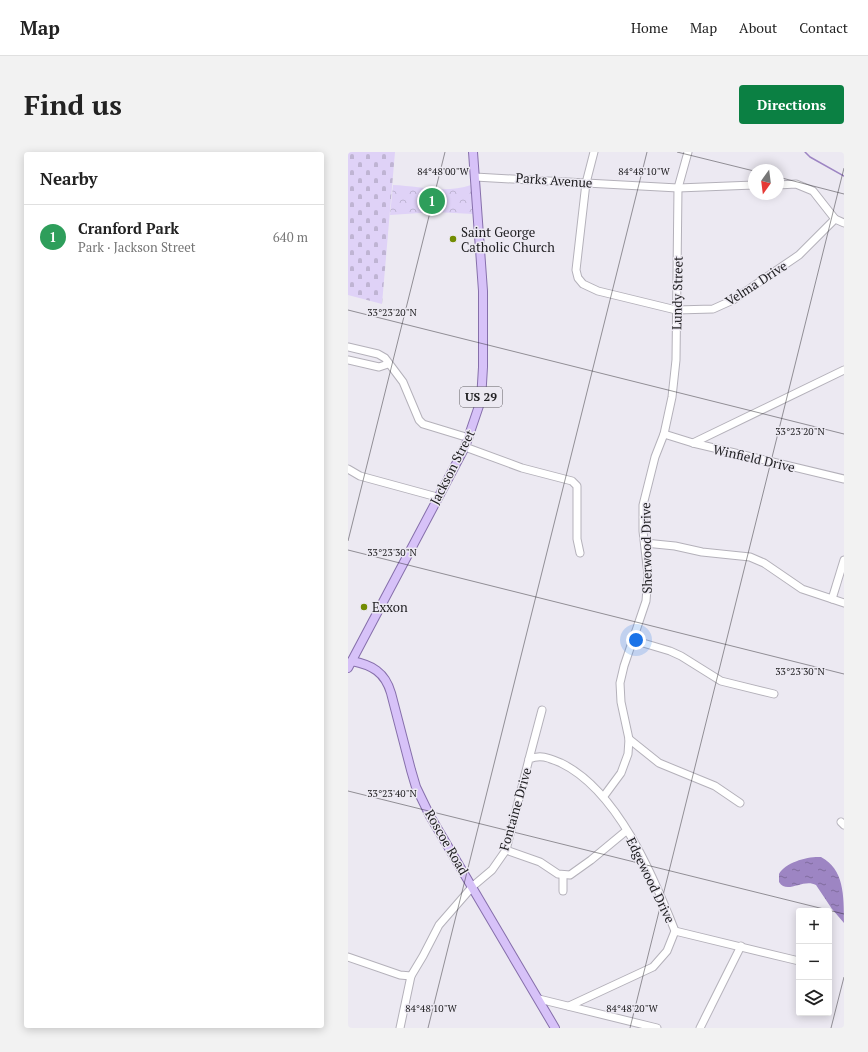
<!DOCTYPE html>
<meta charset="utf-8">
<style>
:root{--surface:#fff;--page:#f2f2f2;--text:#222;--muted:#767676;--line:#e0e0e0;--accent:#0b8043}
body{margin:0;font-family:"PT Serif",serif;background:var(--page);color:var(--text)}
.controls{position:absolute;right:12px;bottom:12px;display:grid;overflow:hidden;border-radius:4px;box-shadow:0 2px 10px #0003}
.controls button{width:36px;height:36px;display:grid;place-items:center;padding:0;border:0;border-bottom:1px solid var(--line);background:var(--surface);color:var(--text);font:20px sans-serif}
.compass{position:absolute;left:400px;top:12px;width:36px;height:36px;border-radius:50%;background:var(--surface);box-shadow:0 2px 10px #0003;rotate:194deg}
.you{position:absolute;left:288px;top:488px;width:14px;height:14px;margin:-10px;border:3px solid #fff;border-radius:50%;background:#1a73e8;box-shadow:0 0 0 6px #1a73e833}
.badge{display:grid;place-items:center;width:26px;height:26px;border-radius:50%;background:var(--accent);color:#fff;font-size:13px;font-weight:700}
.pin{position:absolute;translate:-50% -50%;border:2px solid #fff;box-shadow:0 1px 4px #0006}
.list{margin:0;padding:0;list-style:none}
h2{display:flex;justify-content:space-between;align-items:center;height:52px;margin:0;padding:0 16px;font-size:17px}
h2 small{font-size:13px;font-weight:400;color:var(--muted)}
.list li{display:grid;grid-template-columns:26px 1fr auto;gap:12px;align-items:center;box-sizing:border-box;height:64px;padding:0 16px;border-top:1px solid var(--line)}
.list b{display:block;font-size:15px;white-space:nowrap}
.list p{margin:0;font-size:13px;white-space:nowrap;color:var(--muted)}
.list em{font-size:13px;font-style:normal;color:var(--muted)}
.icon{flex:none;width:22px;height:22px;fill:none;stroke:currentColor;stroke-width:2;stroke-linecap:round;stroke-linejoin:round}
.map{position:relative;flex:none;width:496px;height:876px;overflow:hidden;border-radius:4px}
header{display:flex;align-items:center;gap:24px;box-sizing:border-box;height:56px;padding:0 20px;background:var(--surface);border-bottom:1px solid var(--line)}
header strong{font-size:19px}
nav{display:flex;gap:22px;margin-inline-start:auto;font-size:14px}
.intro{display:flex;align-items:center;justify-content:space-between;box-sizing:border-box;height:96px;padding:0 24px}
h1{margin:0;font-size:28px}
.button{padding:10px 18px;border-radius:4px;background:var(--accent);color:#fff;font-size:14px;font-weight:700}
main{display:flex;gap:24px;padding:0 24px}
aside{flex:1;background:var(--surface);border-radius:4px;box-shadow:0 2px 10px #0003}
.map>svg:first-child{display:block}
</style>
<header>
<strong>Map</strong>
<nav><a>Home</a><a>Map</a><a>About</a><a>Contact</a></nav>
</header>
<div class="intro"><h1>Find us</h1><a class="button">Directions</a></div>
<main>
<aside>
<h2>Nearby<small></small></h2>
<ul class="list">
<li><span class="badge" style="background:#2e9e5b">1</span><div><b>Cranford Park</b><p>Park · Jackson Street</p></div><em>640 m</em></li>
</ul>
</aside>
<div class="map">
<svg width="496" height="876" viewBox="0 0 496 876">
<defs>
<pattern id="cemetery-stones" width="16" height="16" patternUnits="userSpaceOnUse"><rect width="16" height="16" fill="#dfd2f7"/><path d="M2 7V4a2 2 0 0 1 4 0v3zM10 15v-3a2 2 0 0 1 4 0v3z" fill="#bfb4d3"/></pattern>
<pattern id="park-crowns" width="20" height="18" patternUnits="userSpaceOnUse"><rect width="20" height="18" fill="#dfd2f7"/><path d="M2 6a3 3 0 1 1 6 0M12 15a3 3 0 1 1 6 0" fill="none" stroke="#bfb4d3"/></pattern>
<pattern id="water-ripples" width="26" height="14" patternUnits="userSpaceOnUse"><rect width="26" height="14" fill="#9d85c3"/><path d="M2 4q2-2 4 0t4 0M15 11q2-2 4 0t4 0" fill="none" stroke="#806c9e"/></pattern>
</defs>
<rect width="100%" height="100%" fill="#ece9f2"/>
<polygon fill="url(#cemetery-stones)" points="0,0 47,0 34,152 0,143"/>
<path fill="url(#park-crowns)" d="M 45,33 C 71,34 97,42 123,33 L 125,62 L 87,60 L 42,63 Z"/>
<path fill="url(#water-ripples)" d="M 473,705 C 496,717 496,743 496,771 L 484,757 L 468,733 C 455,726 439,743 431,730 L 431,722 C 437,710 461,704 473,705 Z"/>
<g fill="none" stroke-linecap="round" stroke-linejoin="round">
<polyline stroke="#9d85c3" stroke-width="1.5" points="457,0 462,5 496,24"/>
<defs>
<g id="minor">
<polyline points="246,0 238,31 228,118 230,126 235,132 250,139 328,158 365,157 385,148 451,103 487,67"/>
<polyline points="127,25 330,36 406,33"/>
<polyline points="430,33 448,32 465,39 487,67 496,71"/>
<polyline points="0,195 30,202 37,206 55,230 71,268 75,272 121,286"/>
<polyline points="0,208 31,215 40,212"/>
<polyline points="316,282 345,291 496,327"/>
<polyline points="345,291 496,218"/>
<polyline points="117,295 174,316 224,329 229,334 229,387 232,401"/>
<polyline points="0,317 12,324 89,345"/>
<polyline points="297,391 327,394 354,400 402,405 416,411 454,437 496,451"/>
<polyline points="484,447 496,408"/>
<polyline points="285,488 322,499 333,504 373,529 426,542"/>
<polyline points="281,587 311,611 367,634 392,651"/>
<polyline points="181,607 194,558"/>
<polyline points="256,644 273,621 280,602 281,587 273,550 272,531 276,514 298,449 300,423 295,379 295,353 307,305 316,282 324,245 328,208 330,36 340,0"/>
<polyline points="493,670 496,673"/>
<polyline points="158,698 192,710 210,722 222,723 243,708 278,679"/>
<polyline points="215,739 215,724"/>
<polyline points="327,779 451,809"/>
<polyline points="0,805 52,823 63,824"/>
<polyline points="191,847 309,876"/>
<path d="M 52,876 L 63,824 L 75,804 L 91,773 L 125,734 L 144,718 L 158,698 L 181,607 C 193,602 201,606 213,611 C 269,638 305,723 327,779 L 319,799 L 305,815 L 221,854"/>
<polyline points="352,876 393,794"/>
</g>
<g id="major">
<path d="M 4,509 C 24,513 37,520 43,541 L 63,618 L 68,635 L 82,664 L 207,876"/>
<polyline points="0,516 117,295 133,248 135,215 135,139 125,0"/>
</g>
</defs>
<use href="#minor" stroke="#b4b1ba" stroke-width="9"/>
<use href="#major" stroke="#866fab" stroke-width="10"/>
<use href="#minor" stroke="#fff" stroke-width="7"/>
<use href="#major" stroke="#d7c2f8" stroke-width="8"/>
</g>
<path fill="none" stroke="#212023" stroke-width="1" stroke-opacity="0.45" d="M 329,0 L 406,19M 430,25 L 496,42M 0,158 L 496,282M 0,389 L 97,0M 0,398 L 496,522M 0,639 L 496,762M 80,876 L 299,0M 282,876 L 496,16M 483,876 L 496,825"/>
<g fill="#728c03" stroke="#ece9f2" stroke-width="1.5">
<circle cx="105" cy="87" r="4"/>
<circle cx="16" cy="455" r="4"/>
</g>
<g text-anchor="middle" stroke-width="3" stroke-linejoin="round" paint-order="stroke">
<rect fill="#ece9f2" stroke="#5e5c61" stroke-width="1" x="112" y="235" width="42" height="20" rx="3"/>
<g font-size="12" font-weight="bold" fill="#212023">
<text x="133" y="249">US 29</text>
</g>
<g font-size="13" fill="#212023" stroke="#ece9f2">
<text transform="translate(206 28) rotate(4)" y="5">Parks Avenue</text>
<text transform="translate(408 131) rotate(-33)" y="5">Velma Drive</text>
<text transform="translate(329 141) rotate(-89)" y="5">Lundy Street</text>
<text transform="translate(406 306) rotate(13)" y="5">Winfield Drive</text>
<text transform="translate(104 315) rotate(-63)" y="5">Jackson Street</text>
<text transform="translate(298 396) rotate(-91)" y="5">Sherwood Drive</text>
<text transform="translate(167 657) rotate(-74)" y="5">Fontaine Drive</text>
<text transform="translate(99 690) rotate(60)" y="5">Roscoe Road</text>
<text transform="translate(303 728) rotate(64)" y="5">Edgewood Drive</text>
</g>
<g font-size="13" fill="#212023" stroke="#ece9f2" text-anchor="start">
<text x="113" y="85">Saint George<tspan x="113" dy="15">Catholic Church</tspan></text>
<text x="24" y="460">Exxon</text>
</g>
</g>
<g font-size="10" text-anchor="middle" fill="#212023" stroke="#ece9f2" stroke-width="3" stroke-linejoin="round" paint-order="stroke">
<text x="95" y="23">84°48'00"W</text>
<text x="296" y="23">84°48'10"W</text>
<text x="44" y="164">33°23'20"N</text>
<text x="452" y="283">33°23'20"N</text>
<text x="44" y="404">33°23'30"N</text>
<text x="452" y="523">33°23'30"N</text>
<text x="44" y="645">33°23'40"N</text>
<text x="83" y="860">84°48'10"W</text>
<text x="284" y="860">84°48'20"W</text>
</g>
</svg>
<div class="controls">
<button>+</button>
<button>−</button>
<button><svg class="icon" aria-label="layers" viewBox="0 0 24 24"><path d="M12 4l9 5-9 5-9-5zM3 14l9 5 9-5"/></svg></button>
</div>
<svg class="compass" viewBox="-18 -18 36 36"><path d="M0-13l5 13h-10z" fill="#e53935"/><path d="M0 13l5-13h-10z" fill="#767676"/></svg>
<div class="you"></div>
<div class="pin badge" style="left:84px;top:49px;background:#2e9e5b">1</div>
</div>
</main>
